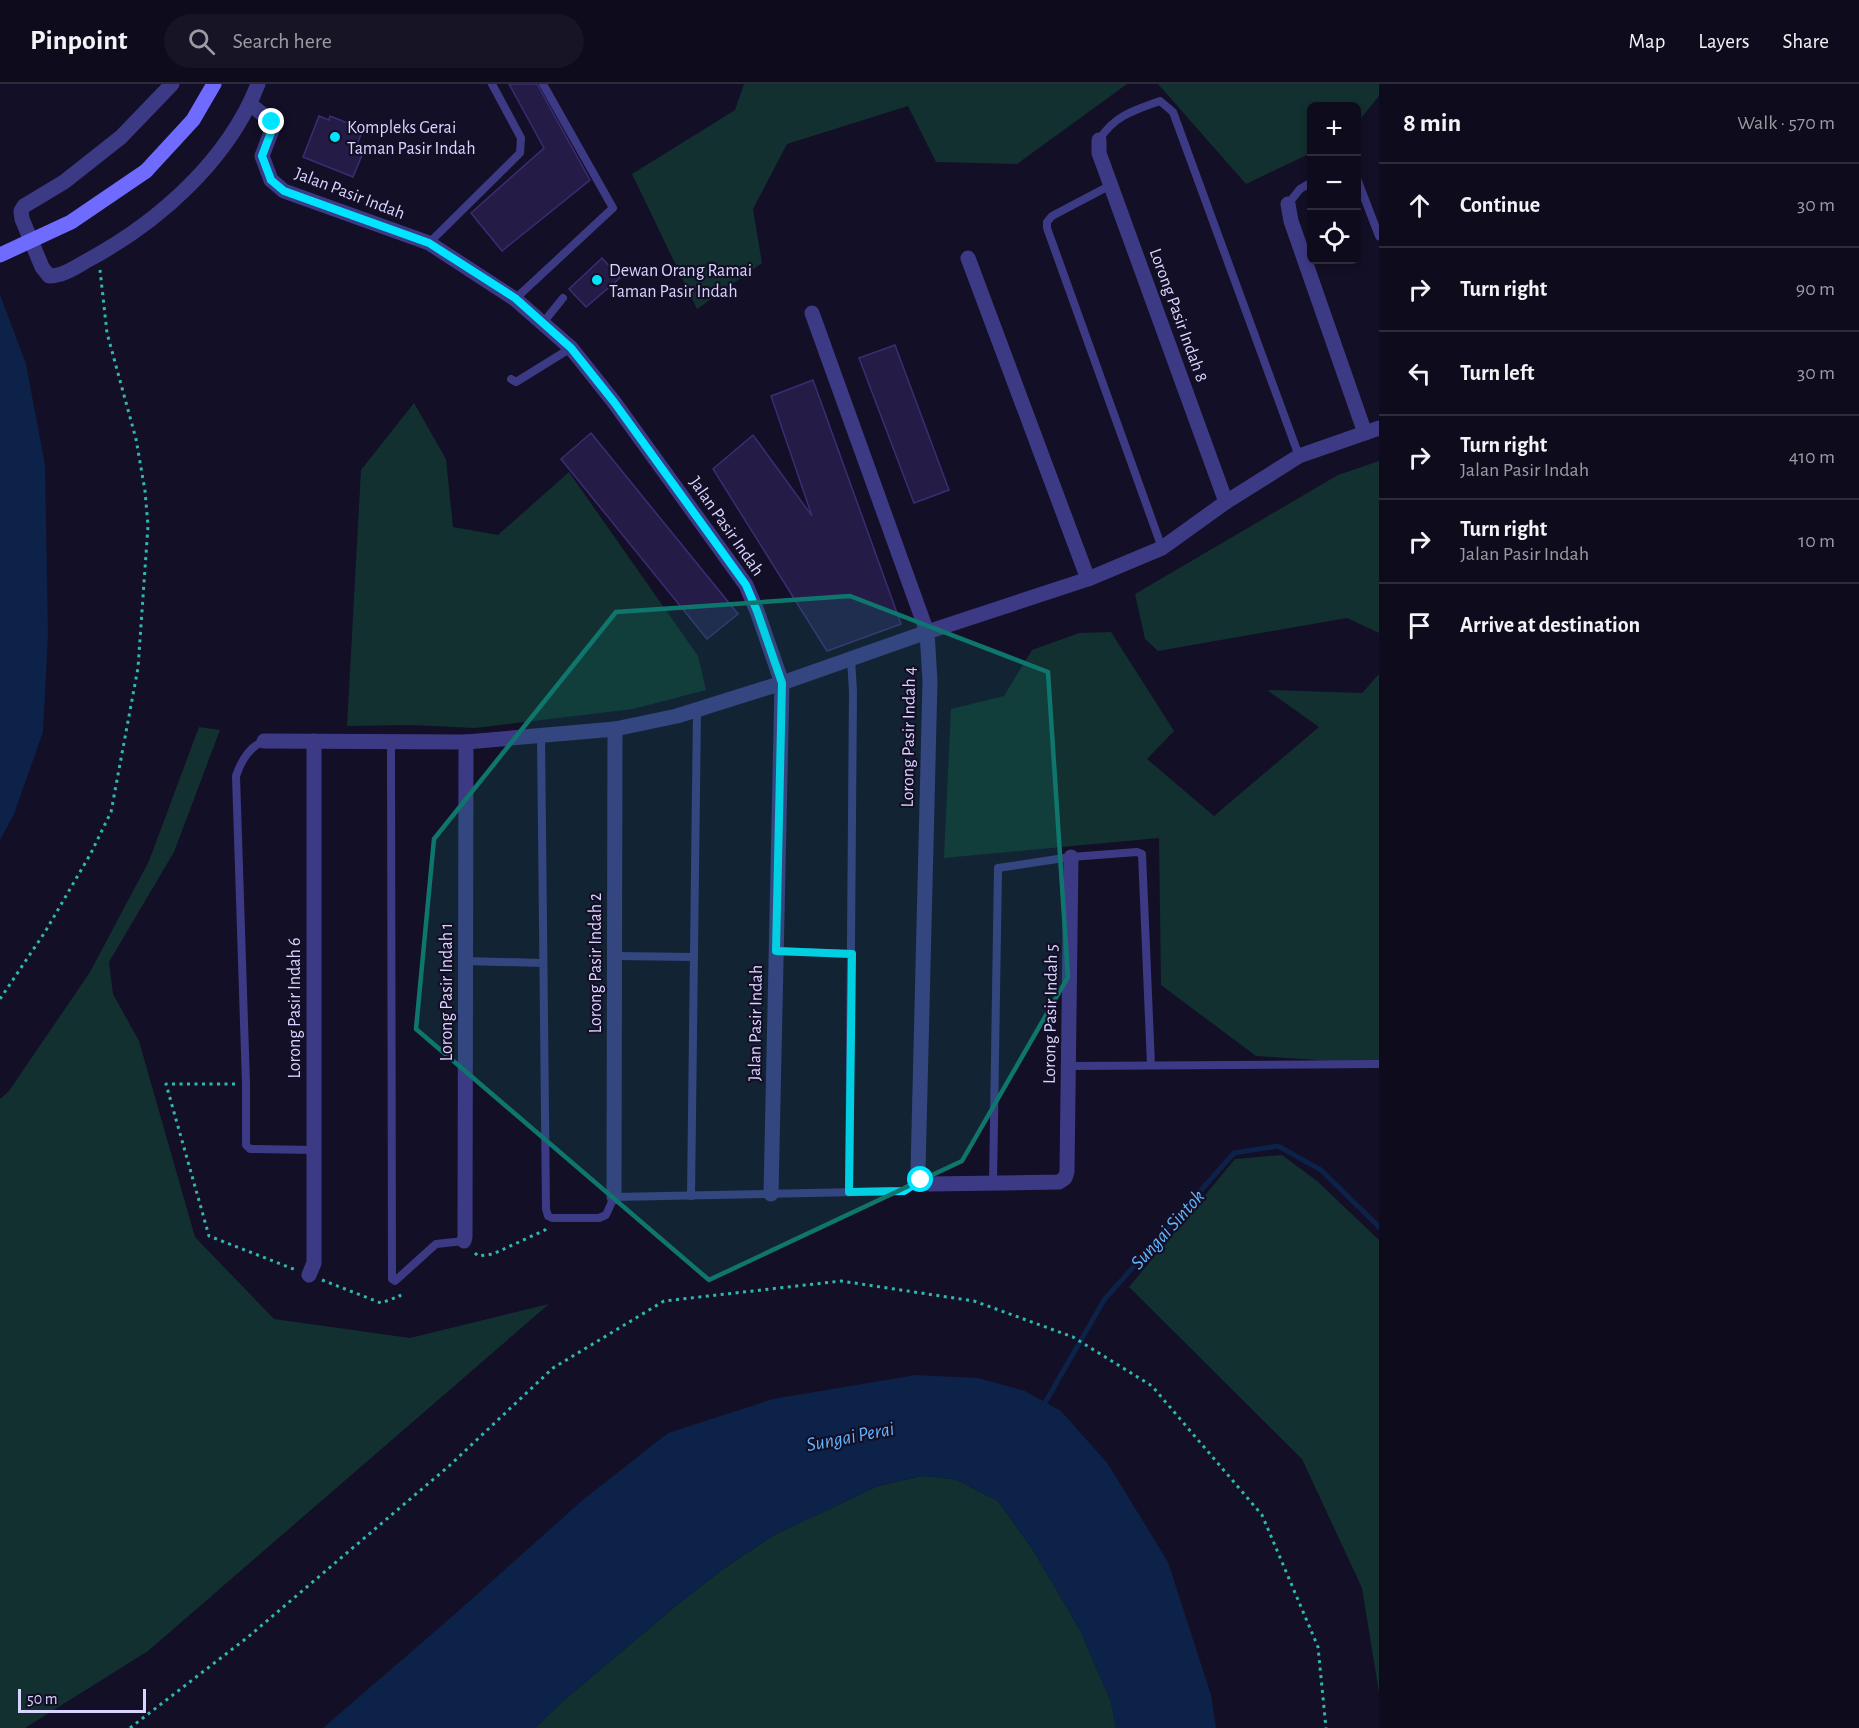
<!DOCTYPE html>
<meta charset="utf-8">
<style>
:root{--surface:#0e0b1c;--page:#171425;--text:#f1f3f6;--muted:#9b9ba3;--line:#2e2b3b}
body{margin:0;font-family:"Alegreya Sans",sans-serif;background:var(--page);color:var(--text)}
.controls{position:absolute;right:18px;top:18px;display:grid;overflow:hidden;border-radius:9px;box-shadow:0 3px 9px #0003}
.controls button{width:54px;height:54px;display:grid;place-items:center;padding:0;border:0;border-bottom:2px solid var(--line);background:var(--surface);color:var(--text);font:30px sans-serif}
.scale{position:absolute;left:18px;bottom:15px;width:128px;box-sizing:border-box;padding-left:6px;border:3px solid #d9d4ff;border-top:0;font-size:16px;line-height:21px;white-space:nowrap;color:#d9d4ff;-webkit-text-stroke:4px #130f26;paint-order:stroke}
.stop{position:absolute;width:18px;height:18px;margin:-14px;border:4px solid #00e5ff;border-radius:50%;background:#fff}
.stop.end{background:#00e5ff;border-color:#fff;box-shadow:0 2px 6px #0008}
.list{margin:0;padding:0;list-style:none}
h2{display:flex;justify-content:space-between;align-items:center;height:78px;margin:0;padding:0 24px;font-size:26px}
h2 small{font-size:20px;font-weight:400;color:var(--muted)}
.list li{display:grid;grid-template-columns:39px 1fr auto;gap:18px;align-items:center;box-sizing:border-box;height:84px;padding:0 24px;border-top:2px solid var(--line)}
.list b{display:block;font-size:22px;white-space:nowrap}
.list p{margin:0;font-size:20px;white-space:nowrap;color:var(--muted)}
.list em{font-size:20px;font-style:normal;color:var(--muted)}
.icon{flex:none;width:33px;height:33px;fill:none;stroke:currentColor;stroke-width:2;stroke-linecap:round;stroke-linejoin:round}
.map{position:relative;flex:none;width:1379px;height:1644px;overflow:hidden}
header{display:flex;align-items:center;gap:36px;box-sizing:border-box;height:84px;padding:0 30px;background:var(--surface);border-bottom:2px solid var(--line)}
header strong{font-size:28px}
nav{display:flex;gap:33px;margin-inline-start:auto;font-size:21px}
.search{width:420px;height:54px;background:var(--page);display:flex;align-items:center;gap:15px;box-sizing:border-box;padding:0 21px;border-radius:33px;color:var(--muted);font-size:22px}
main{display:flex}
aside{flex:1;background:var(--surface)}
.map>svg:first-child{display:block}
</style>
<header>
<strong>Pinpoint</strong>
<div class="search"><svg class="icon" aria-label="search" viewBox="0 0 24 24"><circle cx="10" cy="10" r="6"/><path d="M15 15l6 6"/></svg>Search here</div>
<nav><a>Map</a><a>Layers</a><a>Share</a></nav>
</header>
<main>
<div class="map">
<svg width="1379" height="1644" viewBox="0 0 1379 1644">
<rect width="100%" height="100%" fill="#130f26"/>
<g fill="#12302f">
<polygon points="744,0 1127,0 1017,80 936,78 908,22 787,60 753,125 762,179 697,225 632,90 735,26"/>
<polygon points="1158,0 1379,0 1379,12 1357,39 1356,22 1312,22 1311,69 1246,100"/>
<polygon points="414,319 446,375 453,443 498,451 569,388 698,572 706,606 633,625 475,644 411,641 347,642 361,386"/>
<polygon points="1379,377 1379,549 1347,534 1158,567 1145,555 1135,510 1338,391"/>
<polygon points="1111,548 1174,647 1147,675 1214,732 1319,643 1267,606 1362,609 1379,590 1379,980 1256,972 1161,901 1159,754 944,774 951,625 1004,612 1032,566 1079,549"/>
<polygon points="199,643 220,646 174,768 109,878 113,910 139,957 195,1153 274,1235 410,1254 549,1220 148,1567 25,1644 0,1644 0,1015 9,1007 90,888 149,777"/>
<polygon points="1282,1071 1317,1097 1379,1156 1379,1609 1362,1504 1302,1375 1129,1203 1235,1075"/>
<polygon points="921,1392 955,1395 998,1417 1033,1466 1080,1546 1111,1618 1116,1644 535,1644 563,1617 677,1521 723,1485 774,1451 878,1402"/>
</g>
<g fill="#0c2248">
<polygon points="0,211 26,280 45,381 48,551 43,648 14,730 0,756"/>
<polygon points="916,1291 978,1294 1025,1307 1061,1327 1108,1380 1168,1478 1211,1611 1216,1644 1116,1644 1111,1618 1080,1546 1033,1466 998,1417 955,1395 921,1392 878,1402 774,1451 723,1485 677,1521 563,1617 535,1644 323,1644 455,1530 584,1415 668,1349 773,1315"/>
</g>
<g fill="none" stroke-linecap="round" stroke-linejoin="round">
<polyline stroke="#0c2248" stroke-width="5" points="1042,1324 1104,1216 1234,1069 1278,1062 1321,1086 1379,1143"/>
</g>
<g fill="#241b47" stroke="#3b2d73" stroke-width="1.5">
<polygon points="509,0 537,0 590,96 502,167 471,129 544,64"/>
<polygon points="319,32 329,36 330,32 363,45 357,61 365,64 353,93 303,73"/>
<polygon points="602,174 620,194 586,223 569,205"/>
<polygon points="895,261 949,406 914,419 859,274"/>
<polygon points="813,296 901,540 827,567 713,385 753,351 812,432 771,312"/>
<polygon points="591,349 738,530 707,555 561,375"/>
</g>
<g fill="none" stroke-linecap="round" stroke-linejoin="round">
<g stroke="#2fb8b0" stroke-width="3" stroke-dasharray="3 4.5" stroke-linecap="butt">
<polyline points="0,915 45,848 91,769 111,728 138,584 148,442 145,407 136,355 107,249 100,186"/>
<polyline points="235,1000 166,1000 209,1152 296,1186"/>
<polyline points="475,1169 478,1172 493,1170 545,1146 547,1144"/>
<polyline points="322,1196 381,1219 400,1212 398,1207"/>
<polyline points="130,1644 248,1553 449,1382 553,1284 664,1217 841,1197 974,1217 1073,1253 1152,1302 1262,1431 1318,1563 1326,1644"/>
</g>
<g stroke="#3d3a85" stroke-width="8">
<path d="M 1099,56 C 1114,32 1134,26 1160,17 L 1173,28 L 1299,372"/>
<polyline points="1356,92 1379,152"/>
<polyline points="1111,101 1052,132 1047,138 1047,144 1162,464"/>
<polyline points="1288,120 1300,105 1312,98"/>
<polyline points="429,159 520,69 521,54 492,0"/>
<polyline points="515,215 613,124 543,0"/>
<polyline points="542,240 563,214"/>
<polyline points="511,295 516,298 571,264"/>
<polyline points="541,651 546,1125 548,1132 552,1134 599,1134 606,1131 614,1113 904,1107 921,1096"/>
<path d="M 264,657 C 249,663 241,677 236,692 L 246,1000 L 246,1061 L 250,1065 L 314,1066"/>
<polyline points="391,657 392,1195 395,1197 436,1160 464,1157"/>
<polyline points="776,867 852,870"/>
<polyline points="615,872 694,873"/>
<polyline points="465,877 543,879"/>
<polyline points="1069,982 1379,980"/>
<polyline points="993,1099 998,784 1071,773 1137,768 1142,770 1151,981"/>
<polyline points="849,1108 853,608 851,574"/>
<polyline points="691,1112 697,626"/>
</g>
<g stroke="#3d3a85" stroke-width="15">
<path d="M 172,0 L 121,53 L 64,98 L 24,122 L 21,127 L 22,135 L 42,183 L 49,192 C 64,192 77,182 90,175 C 160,137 229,75 258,0"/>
<polyline points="250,20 272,38 273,43 262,72 271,96 284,107 429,159 515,215 571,264 614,318 746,501 757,527 782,599 771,1110"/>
<polyline points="1099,56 1099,69 1226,418"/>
<polyline points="1288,120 1291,137 1365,349"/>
<polyline points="968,174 1088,495"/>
<polyline points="812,229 927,548 930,597 918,1087 921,1096 930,1100 1059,1098 1065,1094 1067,1088 1071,773"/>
<polyline points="264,657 466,658 615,645 677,632 782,599 927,548 1088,495 1162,464 1226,418 1299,372 1379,344"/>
<polyline points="614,1113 615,645"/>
<polyline points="464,1157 465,1153 466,658"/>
<polyline points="309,1191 314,1179 314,657"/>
</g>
<polyline stroke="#6f6bff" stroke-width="15" points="146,87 193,36 214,0"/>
<polyline stroke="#6f6bff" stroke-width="15" points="0,171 71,138 146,87"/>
</g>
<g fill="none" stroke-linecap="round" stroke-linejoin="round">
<polyline stroke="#00e5ff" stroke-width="8" points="272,38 273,43 262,72 271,96 284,107 429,159 515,214 571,264 614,318 746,501 757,527 782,599 776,867 852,870 849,1108 904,1107 921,1096"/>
</g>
<path fill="#0f766e" fill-opacity="0.2" stroke="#0f766e" stroke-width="4.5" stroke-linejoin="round" d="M 850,512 L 1048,588 L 1068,893 L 962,1077 L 709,1196 L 416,945 L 434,755 L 616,528 Z"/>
<g fill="#00e5ff" stroke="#130f26" stroke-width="2">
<circle cx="335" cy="53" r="6"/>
<circle cx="597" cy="196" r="6"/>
</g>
<g text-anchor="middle" stroke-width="4.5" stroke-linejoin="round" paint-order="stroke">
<g font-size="18" fill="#d9d4ff" stroke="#130f26" text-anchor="start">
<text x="347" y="49">Kompleks Gerai<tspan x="347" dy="21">Taman Pasir Indah</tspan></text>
<text x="609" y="192">Dewan Orang Ramai<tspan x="609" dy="21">Taman Pasir Indah</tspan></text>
</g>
<g font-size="18" fill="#d9d4ff" stroke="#130f26">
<text transform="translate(350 109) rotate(21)" y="6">Jalan Pasir Indah</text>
<text transform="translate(1179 231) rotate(70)" y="6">Lorong Pasir Indah 8</text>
<text transform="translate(727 442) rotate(55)" y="6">Jalan Pasir Indah</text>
<text transform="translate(908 653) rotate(-89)" y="6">Lorong Pasir Indah 4</text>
<text transform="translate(595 879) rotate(-90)" y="6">Lorong Pasir Indah 2</text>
<text transform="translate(446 908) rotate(-90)" y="6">Lorong Pasir Indah 1</text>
<text transform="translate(294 924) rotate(-90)" y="6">Lorong Pasir Indah 6</text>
<text transform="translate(1050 930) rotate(-89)" y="6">Lorong Pasir Indah 5</text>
<text transform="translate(755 939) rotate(-89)" y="6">Jalan Pasir Indah</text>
</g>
<g font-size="20" font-style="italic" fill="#62b6ff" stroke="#130f26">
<text transform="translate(1167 1145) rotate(-48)" y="7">Sungai Sintok</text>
<text transform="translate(850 1352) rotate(-11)" y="7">Sungai Perai</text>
</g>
</g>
</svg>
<div class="controls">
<button>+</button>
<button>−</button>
<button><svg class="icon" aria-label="locate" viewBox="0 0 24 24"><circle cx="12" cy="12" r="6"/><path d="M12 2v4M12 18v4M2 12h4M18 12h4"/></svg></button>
</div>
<div class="scale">50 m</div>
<div class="stop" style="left:921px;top:1096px"></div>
<div class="stop end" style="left:272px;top:38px"></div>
</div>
<aside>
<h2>8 min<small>Walk · 570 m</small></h2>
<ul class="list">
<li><svg class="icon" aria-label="ahead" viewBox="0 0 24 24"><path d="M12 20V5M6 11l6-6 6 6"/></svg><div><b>Continue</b></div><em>30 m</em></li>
<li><svg class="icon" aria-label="right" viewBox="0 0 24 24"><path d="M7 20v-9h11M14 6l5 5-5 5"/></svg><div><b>Turn right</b></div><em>90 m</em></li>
<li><svg class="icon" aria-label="left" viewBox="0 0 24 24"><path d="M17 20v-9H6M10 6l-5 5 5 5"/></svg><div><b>Turn left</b></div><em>30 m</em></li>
<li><svg class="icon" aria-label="right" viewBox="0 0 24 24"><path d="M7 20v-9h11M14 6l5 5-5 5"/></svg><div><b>Turn right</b><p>Jalan Pasir Indah</p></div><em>410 m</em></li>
<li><svg class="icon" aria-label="right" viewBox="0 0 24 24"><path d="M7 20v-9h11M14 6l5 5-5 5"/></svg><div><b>Turn right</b><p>Jalan Pasir Indah</p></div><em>10 m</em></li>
<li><svg class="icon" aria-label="arrive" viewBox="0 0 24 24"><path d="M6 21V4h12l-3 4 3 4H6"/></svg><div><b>Arrive at destination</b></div></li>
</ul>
</aside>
</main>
